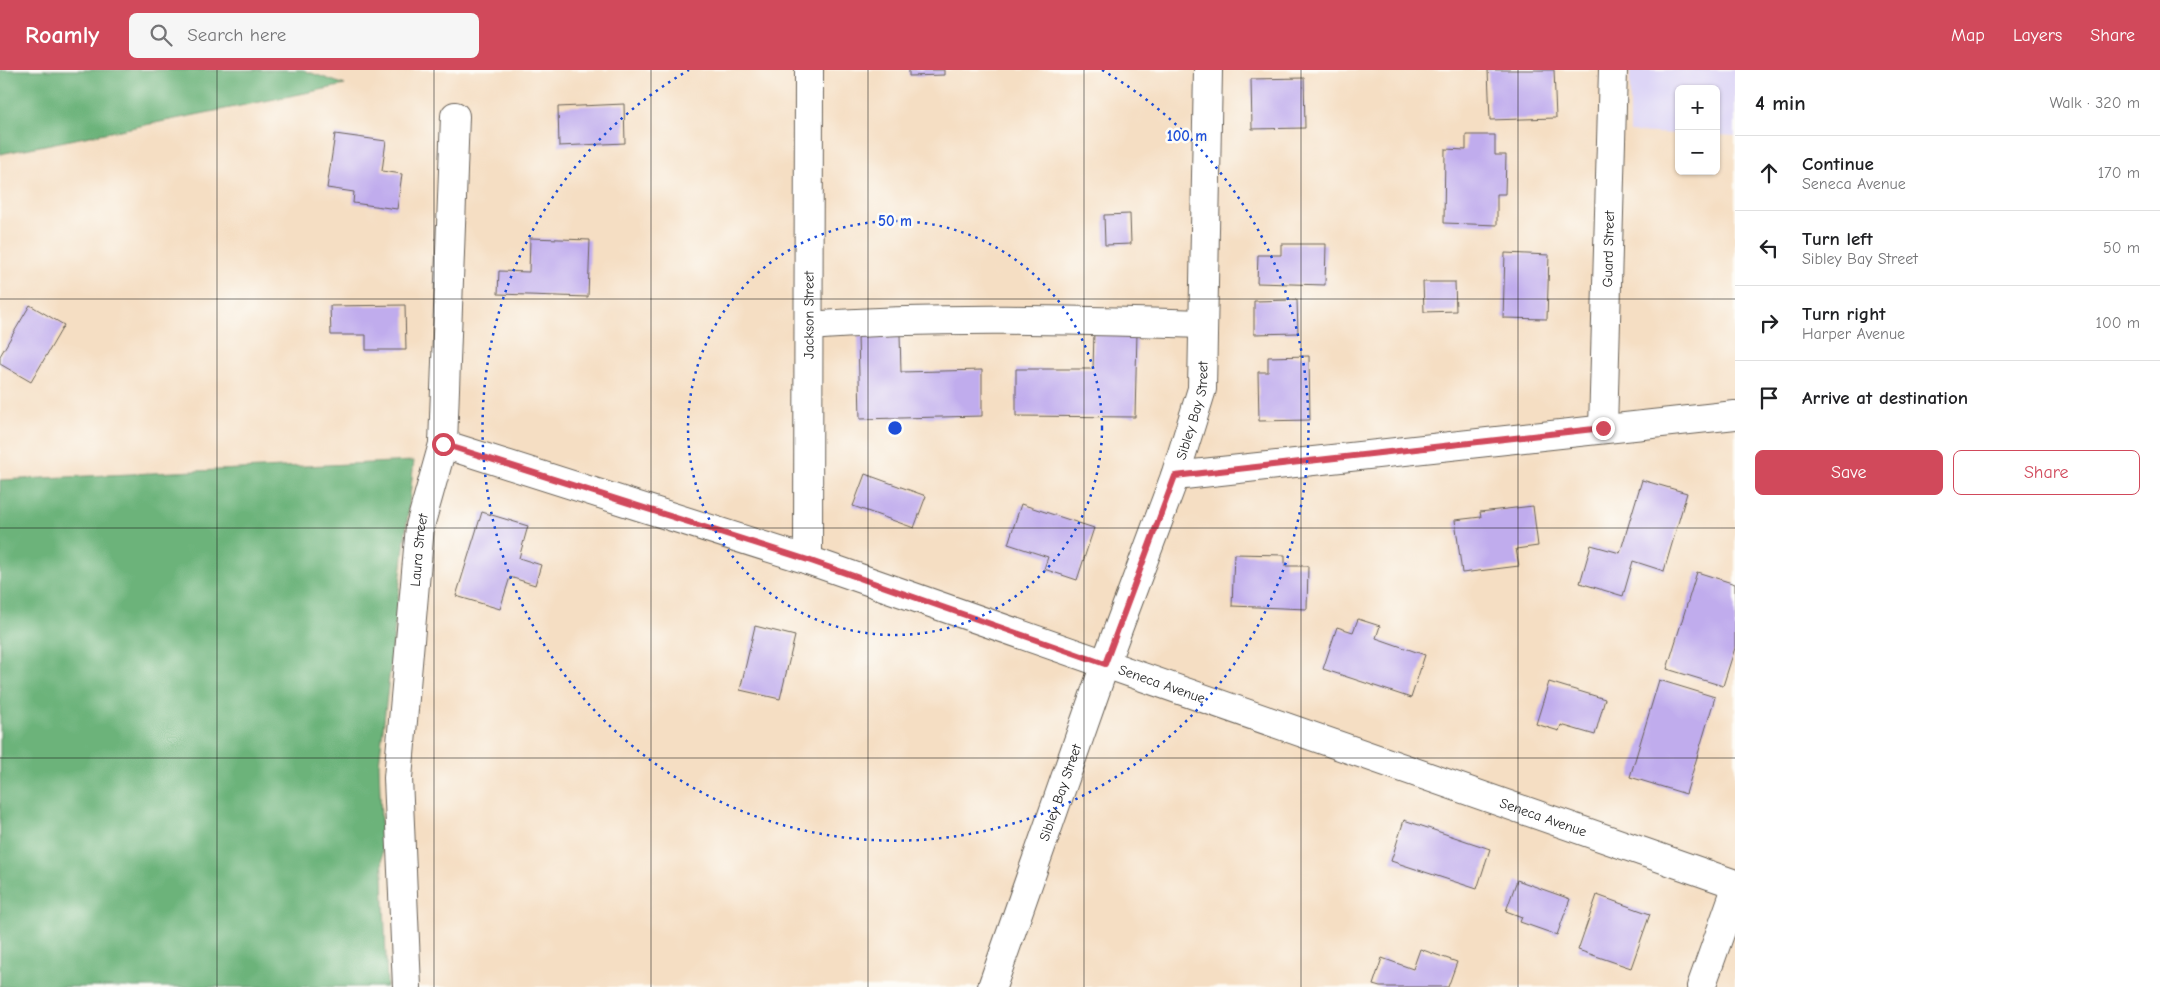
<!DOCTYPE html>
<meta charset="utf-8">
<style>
:root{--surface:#fff;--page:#f6f6f6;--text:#202124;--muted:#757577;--line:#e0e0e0;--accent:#d1495b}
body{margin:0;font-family:"Comic Neue",sans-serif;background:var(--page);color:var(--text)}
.controls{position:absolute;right:15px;top:15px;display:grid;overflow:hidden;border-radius:8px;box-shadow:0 1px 4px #0004}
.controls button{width:45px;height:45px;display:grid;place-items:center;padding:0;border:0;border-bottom:1px solid var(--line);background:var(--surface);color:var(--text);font:25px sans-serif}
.stop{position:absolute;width:15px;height:15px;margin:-11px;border:4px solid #d1495b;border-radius:50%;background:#fff}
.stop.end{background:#d1495b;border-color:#fff;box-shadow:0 1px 5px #0008}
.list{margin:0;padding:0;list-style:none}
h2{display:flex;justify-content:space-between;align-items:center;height:65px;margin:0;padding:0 20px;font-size:21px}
h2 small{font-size:16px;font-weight:400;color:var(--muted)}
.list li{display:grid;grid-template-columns:32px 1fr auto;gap:15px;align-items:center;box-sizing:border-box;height:75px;padding:0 20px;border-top:1px solid var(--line)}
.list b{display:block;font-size:19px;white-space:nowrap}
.list p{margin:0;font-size:16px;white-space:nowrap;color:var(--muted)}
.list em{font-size:16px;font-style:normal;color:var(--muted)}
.actions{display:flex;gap:10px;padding:15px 20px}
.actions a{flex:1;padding:11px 0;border:1px solid var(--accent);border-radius:8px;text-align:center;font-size:18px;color:var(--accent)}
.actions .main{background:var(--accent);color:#fff}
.icon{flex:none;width:28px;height:28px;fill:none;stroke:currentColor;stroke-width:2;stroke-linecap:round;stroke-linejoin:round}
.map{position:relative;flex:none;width:1735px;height:917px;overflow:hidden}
header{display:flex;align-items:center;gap:30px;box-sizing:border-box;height:70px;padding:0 25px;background:var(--accent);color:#fff}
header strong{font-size:24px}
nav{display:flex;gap:28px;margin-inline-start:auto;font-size:18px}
.search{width:350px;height:45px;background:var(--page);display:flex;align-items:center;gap:12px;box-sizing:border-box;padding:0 18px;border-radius:8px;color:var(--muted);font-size:19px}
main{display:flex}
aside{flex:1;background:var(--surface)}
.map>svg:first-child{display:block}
</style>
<header>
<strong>Roamly</strong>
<div class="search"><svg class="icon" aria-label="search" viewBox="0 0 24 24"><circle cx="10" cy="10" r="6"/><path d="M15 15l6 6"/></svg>Search here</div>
<nav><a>Map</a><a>Layers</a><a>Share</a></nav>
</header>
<main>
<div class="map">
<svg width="1735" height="917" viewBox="0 0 1735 917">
<rect width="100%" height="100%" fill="#fdfcf7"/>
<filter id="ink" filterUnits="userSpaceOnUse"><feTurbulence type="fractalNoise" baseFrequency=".02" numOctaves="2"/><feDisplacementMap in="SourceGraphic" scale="10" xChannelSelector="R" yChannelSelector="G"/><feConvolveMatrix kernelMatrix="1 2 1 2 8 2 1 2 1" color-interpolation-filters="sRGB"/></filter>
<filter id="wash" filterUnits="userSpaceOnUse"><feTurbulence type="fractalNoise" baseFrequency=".0096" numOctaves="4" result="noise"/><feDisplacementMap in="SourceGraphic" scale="20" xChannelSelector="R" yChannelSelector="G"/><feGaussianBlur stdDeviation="1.12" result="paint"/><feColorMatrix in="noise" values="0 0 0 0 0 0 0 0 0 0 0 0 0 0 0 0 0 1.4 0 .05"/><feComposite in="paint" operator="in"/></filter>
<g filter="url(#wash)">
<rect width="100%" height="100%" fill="#f5dec3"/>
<polygon fill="#ddd5f6" points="1630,0 1735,0 1735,66 1716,65 1716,19 1679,19 1679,64 1630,62"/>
<g fill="#6cb37a" stroke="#44684b">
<polygon points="0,0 303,0 345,15 0,84"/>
<polygon points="414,391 379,694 387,917 0,917 0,410"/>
</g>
<g id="blocks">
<g fill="#c0aced">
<polygon points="909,0 944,0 944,5 909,6"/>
<polygon points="1488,0 1554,0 1556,48 1490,50"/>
<polygon points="1304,8 1305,58 1252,59 1251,9"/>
<polygon points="624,34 625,73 559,76 558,37"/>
<polygon points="335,64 386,71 382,101 402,104 397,139 353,133 354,122 327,118"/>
<polygon points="1466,65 1495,65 1495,85 1506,85 1505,124 1497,124 1497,155 1444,153 1445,79 1466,80"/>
<polygon points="1130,144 1131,174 1105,175 1104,145"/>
<polygon points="530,168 590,170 588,227 498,224 499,201 529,202"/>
<polygon points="1281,174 1326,174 1325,215 1257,213 1258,185 1281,185"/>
<polygon points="1505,183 1549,185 1547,249 1503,248"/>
<polygon points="1423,212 1455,212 1456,241 1424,242"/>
<polygon points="1297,230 1298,263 1254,264 1254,231"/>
<polygon points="30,235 64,255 31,312 0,294 0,286"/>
<polygon points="405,235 406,280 366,280 366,265 331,265 330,236"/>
<polygon points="1094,261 1137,262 1135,347 1016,346 1016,299 1093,299"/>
<polygon points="900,264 901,302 982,300 982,346 860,349 858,265"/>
<polygon points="1309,286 1310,350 1259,351 1258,302 1268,302 1268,287"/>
<polygon points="865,404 926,426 914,458 853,436"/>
<polygon points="1642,410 1687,423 1664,501 1633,491 1623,526 1580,513 1591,475 1620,483"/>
<polygon points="1021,434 1094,458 1077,510 1044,499 1048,487 1008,474"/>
<polygon points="1533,436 1538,476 1516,479 1519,496 1462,503 1455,450 1481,447 1480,442"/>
<polygon points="482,442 528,456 519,488 541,495 535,515 510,507 500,539 456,526"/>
<polygon points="1234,484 1285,485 1285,496 1308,496 1307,539 1232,536"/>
<polygon points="1697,502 1735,514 1735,578 1723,616 1667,599"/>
<polygon points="1358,549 1380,556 1376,568 1425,585 1411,628 1323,599 1337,557 1353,562"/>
<polygon points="755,556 795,566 780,629 740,620"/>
<polygon points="1659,610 1715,627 1686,724 1630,707"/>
<polygon points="1549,612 1605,629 1595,665 1561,655 1559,661 1536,654"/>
<polygon points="1404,750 1490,779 1477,819 1391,791"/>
<polygon points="1517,810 1570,829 1557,865 1520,852 1522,847 1506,841"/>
<polygon points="1597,825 1650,844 1631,898 1578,880"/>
<polygon points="1420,879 1457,892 1448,917 1380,917 1373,915 1382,888 1413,899"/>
</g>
</g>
</g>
<g filter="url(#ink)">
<use href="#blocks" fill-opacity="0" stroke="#686056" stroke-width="1"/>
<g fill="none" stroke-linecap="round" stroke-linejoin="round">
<defs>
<g id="minor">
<path d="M 809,256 C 940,246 1071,250 1203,254"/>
<path id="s1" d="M 1603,358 L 1613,0"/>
<path id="s2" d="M 443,374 L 808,490 L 1735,814"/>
<polyline points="1175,406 1735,345"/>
<path id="s3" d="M 808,490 L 809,0"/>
<path id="s4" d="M 407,917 L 398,708 L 420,456 L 443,374 L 455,46"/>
<path id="s5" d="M 992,917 L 1105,594 L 1175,406 L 1202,319 L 1208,0"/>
<polyline points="1701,917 1735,821"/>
</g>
</defs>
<use href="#minor" stroke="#686056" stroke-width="30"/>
<use href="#minor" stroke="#fff" stroke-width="28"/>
</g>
</g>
<g fill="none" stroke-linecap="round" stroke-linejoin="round" filter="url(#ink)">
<polyline stroke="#d1495b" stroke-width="6" points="443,374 808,490 1105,594 1175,406 1603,358"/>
</g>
<path fill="none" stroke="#1c1c1c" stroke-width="1" stroke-opacity="0.55" d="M 217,0 L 217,917M 434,0 L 434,917M 651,0 L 651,917M 868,0 L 868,917M 1084,0 L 1084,917M 1301,0 L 1301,917M 1518,0 L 1518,917M 0,229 L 1735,229M 0,458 L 1735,458M 0,688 L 1735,688"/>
<g fill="none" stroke="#1d4ed8" stroke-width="2.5" stroke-dasharray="2.5 5">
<circle cx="895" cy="358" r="207"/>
<path d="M1102 0A413 413 0 1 1 689 0"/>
</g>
<g text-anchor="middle" stroke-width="5" stroke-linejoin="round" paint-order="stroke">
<g font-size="14" fill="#1c1c1c" stroke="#fdfcf7">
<text dy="5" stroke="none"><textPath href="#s1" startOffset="179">Guard Street</textPath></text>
<text dy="5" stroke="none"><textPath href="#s3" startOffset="245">Jackson Street</textPath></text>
<text dy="5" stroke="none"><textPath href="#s5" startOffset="611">Sibley Bay Street</textPath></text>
<text dy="5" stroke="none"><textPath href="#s4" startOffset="438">Laura Street</textPath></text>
<text dy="5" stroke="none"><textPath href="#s2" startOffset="758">Seneca Avenue</textPath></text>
<text dy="5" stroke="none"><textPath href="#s5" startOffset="206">Sibley Bay Street</textPath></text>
<text dy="5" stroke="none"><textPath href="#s2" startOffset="1162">Seneca Avenue</textPath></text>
</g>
</g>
<circle cx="895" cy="358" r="8" fill="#1d4ed8" stroke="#fdfcf7" stroke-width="2.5"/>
<g font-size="15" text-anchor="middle" font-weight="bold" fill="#1d4ed8" stroke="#fdfcf7" stroke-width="5" stroke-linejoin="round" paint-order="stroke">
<text x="1187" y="71">100 m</text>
<text x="895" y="156">50 m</text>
</g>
</svg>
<div class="controls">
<button>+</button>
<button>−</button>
</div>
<div class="stop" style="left:443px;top:374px"></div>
<div class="stop end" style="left:1603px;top:358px"></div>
</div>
<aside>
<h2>4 min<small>Walk · 320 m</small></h2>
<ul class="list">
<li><svg class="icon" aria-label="ahead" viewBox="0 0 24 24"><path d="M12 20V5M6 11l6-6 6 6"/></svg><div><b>Continue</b><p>Seneca Avenue</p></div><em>170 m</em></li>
<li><svg class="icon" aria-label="left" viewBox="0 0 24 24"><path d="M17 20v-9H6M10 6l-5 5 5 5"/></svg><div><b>Turn left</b><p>Sibley Bay Street</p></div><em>50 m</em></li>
<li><svg class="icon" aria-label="right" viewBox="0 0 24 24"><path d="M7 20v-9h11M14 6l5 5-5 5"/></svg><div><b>Turn right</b><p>Harper Avenue</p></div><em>100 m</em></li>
<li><svg class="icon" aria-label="arrive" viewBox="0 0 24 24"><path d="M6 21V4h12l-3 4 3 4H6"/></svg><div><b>Arrive at destination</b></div></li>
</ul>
<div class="actions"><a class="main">Save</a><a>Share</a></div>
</aside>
</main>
